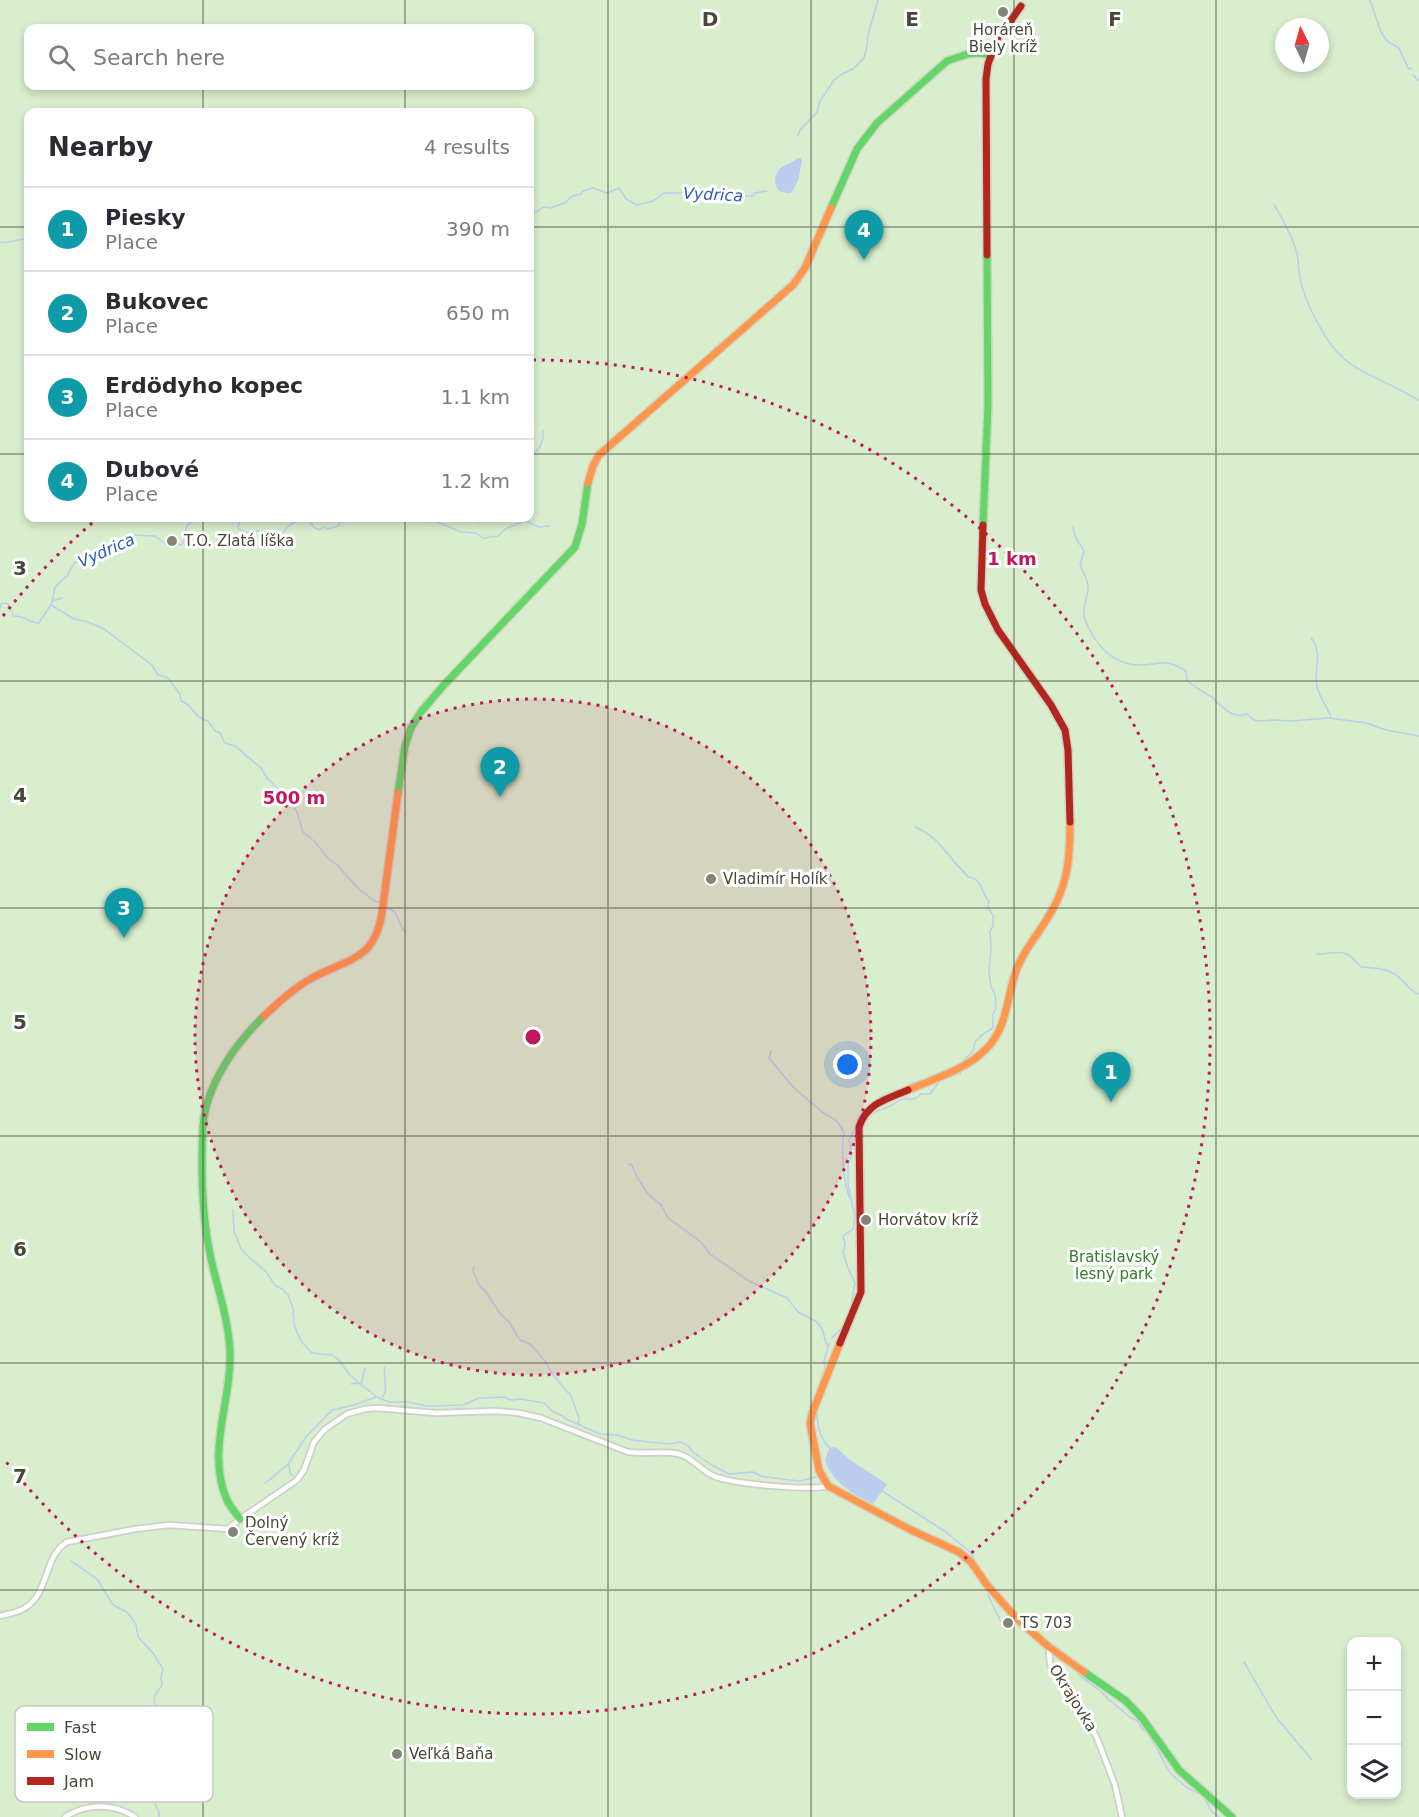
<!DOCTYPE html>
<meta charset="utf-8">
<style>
:root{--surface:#fff;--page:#f7f7f7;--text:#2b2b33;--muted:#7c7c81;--line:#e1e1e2;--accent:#b45309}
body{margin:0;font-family:"DejaVu Sans",sans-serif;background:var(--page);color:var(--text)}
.controls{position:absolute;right:18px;bottom:18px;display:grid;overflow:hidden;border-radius:12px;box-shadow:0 3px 9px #0003}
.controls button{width:54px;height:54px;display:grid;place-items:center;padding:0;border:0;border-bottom:2px solid var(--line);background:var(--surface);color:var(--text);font:30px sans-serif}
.compass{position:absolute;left:1275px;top:18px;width:54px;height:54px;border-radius:50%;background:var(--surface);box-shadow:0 3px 9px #0003;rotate:355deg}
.you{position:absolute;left:848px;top:1065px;width:21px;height:21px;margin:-15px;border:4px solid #fff;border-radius:50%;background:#1a73e8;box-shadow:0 0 0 9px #1a73e833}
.badge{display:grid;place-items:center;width:39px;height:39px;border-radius:50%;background:var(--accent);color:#fff;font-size:20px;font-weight:700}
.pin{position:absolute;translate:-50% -50px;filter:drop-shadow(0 2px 3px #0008)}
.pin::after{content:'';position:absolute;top:32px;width:21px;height:18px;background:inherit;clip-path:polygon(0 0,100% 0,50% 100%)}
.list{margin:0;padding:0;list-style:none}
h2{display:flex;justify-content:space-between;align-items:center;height:78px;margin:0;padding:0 24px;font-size:26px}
h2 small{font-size:20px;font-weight:400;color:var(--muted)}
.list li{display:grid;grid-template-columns:39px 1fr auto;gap:18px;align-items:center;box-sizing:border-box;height:84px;padding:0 24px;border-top:2px solid var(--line)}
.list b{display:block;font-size:22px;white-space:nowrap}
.list p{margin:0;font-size:20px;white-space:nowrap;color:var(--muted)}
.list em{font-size:20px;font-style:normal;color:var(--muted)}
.icon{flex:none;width:33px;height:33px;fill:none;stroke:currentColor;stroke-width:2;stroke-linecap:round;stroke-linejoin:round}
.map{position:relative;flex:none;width:1419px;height:1817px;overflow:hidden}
.search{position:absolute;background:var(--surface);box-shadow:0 3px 9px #0003;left:24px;top:24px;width:510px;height:66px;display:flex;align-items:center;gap:15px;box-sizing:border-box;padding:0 21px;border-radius:12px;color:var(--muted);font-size:22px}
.panel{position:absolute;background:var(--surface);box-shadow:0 3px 9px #0003;left:24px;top:108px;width:510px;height:414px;border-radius:12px}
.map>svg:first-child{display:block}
</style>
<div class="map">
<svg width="1419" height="1817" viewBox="0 0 1419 1817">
<rect width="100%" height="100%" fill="#f2f2ed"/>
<path fill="#d8eecd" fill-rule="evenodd" d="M 0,0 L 1419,0 L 1419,1817 L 0,1817 ZM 1284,27 L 1320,27 L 1320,63 L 1284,63 ZM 28,28 L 530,28 L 530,86 L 28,86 ZM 28,112 L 530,112 L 530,518 L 28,518 ZM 802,159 L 797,184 L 788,194 L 782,193 L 775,182 L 777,172 ZM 1352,1642 L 1396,1642 L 1396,1794 L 1352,1794 Z"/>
<g fill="#bccef0">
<path d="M 798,158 L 801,158 L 802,161 L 798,181 L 791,193 C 777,196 771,182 778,171 C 782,165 791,164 798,158 Z"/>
<path d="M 832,1447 L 837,1448 L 849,1459 L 887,1484 L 873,1504 C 854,1495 832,1482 825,1461 L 828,1450 Z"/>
</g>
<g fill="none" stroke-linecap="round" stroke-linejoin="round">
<g stroke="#bccef0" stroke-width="1.5">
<polyline points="1370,0 1381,32 1387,41 1399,48 1408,68 1411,69"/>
<polyline points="1413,75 1419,81"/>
<polyline points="798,136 800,130 817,112 819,103 834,80 842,74 853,69 864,58 867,46 868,35 878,0"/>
<path d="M 1274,204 C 1282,219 1291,233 1296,250 C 1299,259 1298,268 1300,277 C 1304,301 1325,342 1343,358 C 1365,377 1395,384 1419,401"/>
<polyline points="530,210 536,212 544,207 550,208 565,203 572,196 581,194 583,191 593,188 607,193 619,188 626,199 637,205 653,201 664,193 679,193 694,190 702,195 713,192 733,195 741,198 745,196 753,196 754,193 767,191"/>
<path d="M 0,242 C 11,245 18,236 28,240"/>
<path d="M 530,456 C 540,449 544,443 543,430"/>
<polyline points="211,518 220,518"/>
<polyline points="241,518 238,527 239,529 247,533 259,531 271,534 282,534 288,526 302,518"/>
<polyline points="305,518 315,528 320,530 324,527 328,529 338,526 342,518"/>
<polyline points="385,518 389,519 392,518"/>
<polyline points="402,518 428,522 441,518"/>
<polyline points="451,518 455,519 469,518 479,522 490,518"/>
<polyline points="433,520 461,532 476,533 483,538 498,536 507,528 525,521 539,527 549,526"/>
<path d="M 1073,527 L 1075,536 L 1084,551 L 1080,565 C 1083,573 1088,578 1088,588 C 1088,598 1082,607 1084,617 C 1093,642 1112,666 1141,665 C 1162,664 1165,658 1186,671 L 1187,681 L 1208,695 L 1214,698 L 1215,701 C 1228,710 1230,718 1247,714 L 1254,720 L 1261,721 L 1274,720 L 1291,721 L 1329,718 L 1367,723 L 1386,730 L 1419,736"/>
<polyline points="52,601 62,598"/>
<path d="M 51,605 L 74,619 L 88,622 L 104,629 L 152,665 L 158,675 L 167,677 L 180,694 L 181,701 C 194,705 192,717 208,721 L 215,731 L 220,733 L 225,743 L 235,746 L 261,768 L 267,778 L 285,796 L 297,812 L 303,832 L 315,842 L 328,858 L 337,865 L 358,888 L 373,900 L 380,903"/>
<path d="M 0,608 L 1,604 L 3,603 L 8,604 L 14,616 C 27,616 29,623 39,623 L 52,603 L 55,587 L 67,576 L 75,562 L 85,562 L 88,559 L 95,558 L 99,553 L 125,537 L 133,535 L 155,536 L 168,546 L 175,544 L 181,545 L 183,543 L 187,525 L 199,518"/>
<path d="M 1311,638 C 1324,655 1313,668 1317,687 C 1320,699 1327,706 1331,717"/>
<path d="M 915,827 C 932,834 941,845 952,859 C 956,865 963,870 968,877 C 984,879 980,892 989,901 L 988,908 L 993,915 L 993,926 L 990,931 L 991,947 L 989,972 L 991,987 L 995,994 L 996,1009 L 993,1014 L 993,1028 L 983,1034 L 975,1042 L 973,1051 L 962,1062"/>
<polyline points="387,908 395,912 403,930 406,931"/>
<path d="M 1317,954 C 1341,953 1344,947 1361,967 C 1374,968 1385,968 1396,975 C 1406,982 1406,989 1419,994"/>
<path d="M 771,1051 L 769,1058 L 793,1087 L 822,1112 L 837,1121 L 844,1132 C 841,1151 843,1181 850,1199"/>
<path d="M 862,1130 C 870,1111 872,1114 890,1106 C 894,1105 899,1100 903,1099 C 913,1098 912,1102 921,1094 L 930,1094 L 940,1081 C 948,1080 952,1074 960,1074 L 961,1071"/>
<polyline points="629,1164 632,1165 637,1177 648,1194 661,1205 668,1218 701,1242 710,1254 749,1281 787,1298 798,1312 817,1322 823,1331 825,1340 828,1346"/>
<polyline points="233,1210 234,1231 241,1249 250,1258 266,1272 275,1285 282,1289 288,1295 293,1308 294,1325 301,1341 312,1353 332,1355 339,1360 349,1374 360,1384 377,1397 389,1402 408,1402 427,1406 435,1406 463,1405 479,1398 504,1397 511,1400 521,1399 544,1403 552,1411 563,1416 566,1419 600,1434 617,1435 632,1440 668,1444 680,1442 687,1445 694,1453 712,1465 729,1474 753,1472 761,1476 790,1480 800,1481 816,1477"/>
<polyline points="474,1266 473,1271 479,1285 486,1292 499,1312 509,1322 520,1340 530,1344 545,1361 553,1375 571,1396 579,1418 578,1424"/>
<polyline points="832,1338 842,1328 850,1311 855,1283 848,1268 843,1252 845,1245 843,1236 853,1229 855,1218 848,1184 848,1166 852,1154 849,1140 855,1129"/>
<polyline points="351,1384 359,1383"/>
<polyline points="361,1384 365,1368"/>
<path d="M 383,1397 C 389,1386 382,1379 385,1367"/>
<polyline points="814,1400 825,1368 824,1361 829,1344"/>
<path d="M 817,1410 C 817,1424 819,1439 831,1449"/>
<polyline points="289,1464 290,1473 293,1476"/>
<polyline points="265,1483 272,1478 288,1464 306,1437 332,1410 354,1405 376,1397"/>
<polyline points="882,1491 946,1532 970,1552 982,1572"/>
<path d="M 71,1561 L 97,1579 L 113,1605 L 127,1612 L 136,1624 L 138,1637 L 153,1653 L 163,1669 L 161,1677 L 162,1685 L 154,1697 L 155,1707 L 149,1725 L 154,1766 C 159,1777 158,1793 155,1804 L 159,1812 L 159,1817"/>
<polyline points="988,1595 1001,1622"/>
<polyline points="1244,1662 1276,1717 1312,1760"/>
<path d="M 1078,1674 C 1087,1683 1101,1688 1107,1698 L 1131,1718 L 1138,1721 L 1140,1726 L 1148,1734 L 1155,1745 L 1170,1773 L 1186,1787 L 1202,1795 L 1208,1804 L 1211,1811 L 1219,1817"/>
</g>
<defs>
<g id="street">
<path d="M 0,1616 C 8,1614 16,1613 23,1609 C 50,1595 43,1556 67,1542 L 135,1529 L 169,1525 L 228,1529 L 240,1519 L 297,1480 L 304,1470 L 314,1442 L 325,1429 L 347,1414 L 365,1409 L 377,1408 L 436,1413 L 495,1411 L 519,1413 L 541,1418 L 628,1452 C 644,1454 665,1451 679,1454 C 692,1457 701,1471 714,1476 C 732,1484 810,1491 828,1486"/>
<polyline points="1049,1647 1050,1665 1079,1706 1097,1738 1115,1785 1122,1817"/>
<path d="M 65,1817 C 87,1803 113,1803 135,1817"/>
</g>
<g id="fast">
<polyline points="831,208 857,149 877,123 947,61 968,54 979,53 990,55"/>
<polyline points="983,525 988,405 987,255"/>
<polyline points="398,793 405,746 411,728 420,713 443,686 575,547 582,524 588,483"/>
<path d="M 240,1519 C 236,1513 230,1507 227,1500 C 207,1455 229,1407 230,1361 C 231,1324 217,1289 210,1254 C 202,1215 201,1166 203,1126 C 206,1085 235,1044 264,1016"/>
<polyline points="1084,1672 1126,1701 1142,1718 1179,1770 1232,1817"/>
</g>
<g id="slow">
<polyline points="588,483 593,466 599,455 793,285 805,268 831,208"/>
<path d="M 264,1016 C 279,1002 294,988 312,978 C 349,958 374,961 382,913 L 398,793"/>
<path d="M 908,1090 C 933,1079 965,1070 985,1050 C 1009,1028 1006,994 1018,966 C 1025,949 1038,934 1047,919 C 1068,887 1070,859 1070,822"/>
<polyline points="840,1343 813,1411 810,1423 819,1470 828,1486 909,1529 959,1552 971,1562 987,1585 1017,1619 1049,1647 1084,1672"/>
</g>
<g id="jam">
<polyline points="987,255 986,79 988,64 1000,32 1005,29 1021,6"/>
<polyline points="983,525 981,590 985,604 998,630 1051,705 1065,730 1068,750 1070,822"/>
<path d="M 840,1343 L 861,1292 L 859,1127 C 867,1103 887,1099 908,1090"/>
</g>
</defs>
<use href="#street" stroke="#d0d0ca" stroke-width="8"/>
<use href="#fast" stroke="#d3d3c5" stroke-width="10"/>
<use href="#slow" stroke="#d3d3c5" stroke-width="10"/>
<use href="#jam" stroke="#d3d3c5" stroke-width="10"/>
<use href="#street" stroke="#fdfdfc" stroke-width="4.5"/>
<use href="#fast" stroke="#63d668" stroke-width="7"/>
<use href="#slow" stroke="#ff974d" stroke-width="7"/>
<use href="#jam" stroke="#b3261e" stroke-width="7"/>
</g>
<path fill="none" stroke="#494737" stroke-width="1.5" stroke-opacity="0.55" d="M 203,0 L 203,28M 405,0 L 405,28M 608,0 L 608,1817M 811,0 L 811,1817M 1014,0 L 1014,1817M 1216,0 L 1216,1817M 203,86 L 203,112M 405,86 L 405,112M 0,227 L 28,227M 530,227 L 1419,227M 0,454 L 28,454M 530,454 L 1419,454M 203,518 L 203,1817M 405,518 L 405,1817M 0,681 L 1419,681M 0,908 L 1419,908M 0,1136 L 1419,1136M 0,1363 L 1419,1363M 0,1590 L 1419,1590"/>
<circle cx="533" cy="1037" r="338" fill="#c2185b" fill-opacity=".12"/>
<g fill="none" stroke="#c2185b" stroke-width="3" stroke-dasharray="3 6">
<circle cx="533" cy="1037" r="338"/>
<path d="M3 616A677 677 0 0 1 98 518M533 360A677 677 0 1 1 3 1458"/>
</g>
<g fill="#848377" stroke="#fff" stroke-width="2">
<circle cx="1003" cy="12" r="6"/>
<circle cx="172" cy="541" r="6"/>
<circle cx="711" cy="879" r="6"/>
<circle cx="866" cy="1220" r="6"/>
<circle cx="233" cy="1532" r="6"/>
<circle cx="1008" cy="1623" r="6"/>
<circle cx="397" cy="1754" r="6"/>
</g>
<g text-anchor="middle" stroke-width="6" stroke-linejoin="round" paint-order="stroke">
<g font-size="15" fill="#494737" stroke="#fff" text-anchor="start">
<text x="1003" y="35" text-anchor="middle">Horáreň<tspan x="1003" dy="17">Biely kríž</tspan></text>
<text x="184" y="546">T.O. Zlatá líška</text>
<text x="723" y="884">Vladimír Holík</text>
<text x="878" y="1225">Horvátov kríž</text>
<text x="245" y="1528">Dolný<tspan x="245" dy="17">Červený kríž</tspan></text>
<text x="1020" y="1628">TS 703</text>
<text x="409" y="1759">Veľká Baňa</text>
</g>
<g font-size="15" fill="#327d28" stroke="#fff">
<text x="1114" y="1262">Bratislavský<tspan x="1114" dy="17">lesný park</tspan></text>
</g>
<g font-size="15" fill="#494737" stroke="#fff">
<text transform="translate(1073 1698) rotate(58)" y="5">Okrajovka</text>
</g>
<g font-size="16" font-style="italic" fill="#2d59b8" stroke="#fff">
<text transform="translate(713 194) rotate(3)" y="6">Vydrica</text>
<text transform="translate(106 550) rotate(-24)" y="6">Vydrica</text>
</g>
</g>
<rect x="15" y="1706" width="198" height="96" rx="9" fill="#fff" stroke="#c8c8c3" stroke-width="1.5"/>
<rect x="27" y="1723" width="27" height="8" fill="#63d668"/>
<rect x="27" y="1750" width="27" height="8" fill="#ff974d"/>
<rect x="27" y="1777" width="27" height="8" fill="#b3261e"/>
<g font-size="16" fill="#494737">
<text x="64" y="1733">Fast</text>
<text x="64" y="1760">Slow</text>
<text x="64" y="1787">Jam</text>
</g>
<g font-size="20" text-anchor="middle" font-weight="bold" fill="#494737" stroke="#fff" stroke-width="6" stroke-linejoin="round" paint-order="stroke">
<text x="710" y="26">D</text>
<text x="912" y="26">E</text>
<text x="1115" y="26">F</text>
<text x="20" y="575">3</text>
<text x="20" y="802">4</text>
<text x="20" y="1029">5</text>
<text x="20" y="1256">6</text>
<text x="20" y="1483">7</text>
</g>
<circle cx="533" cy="1037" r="9" fill="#c2185b" stroke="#fff" stroke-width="3"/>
<g font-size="18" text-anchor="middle" font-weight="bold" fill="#c2185b" stroke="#fff" stroke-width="6" stroke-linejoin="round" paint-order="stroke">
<text x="1012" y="565">1 km</text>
<text x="294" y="804">500 m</text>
</g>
</svg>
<div class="controls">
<button>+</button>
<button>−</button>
<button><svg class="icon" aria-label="layers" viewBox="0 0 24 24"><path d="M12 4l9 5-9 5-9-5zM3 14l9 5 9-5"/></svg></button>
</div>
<svg class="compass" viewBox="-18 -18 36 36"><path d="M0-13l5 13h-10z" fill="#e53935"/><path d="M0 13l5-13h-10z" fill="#7c7c81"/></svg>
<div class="you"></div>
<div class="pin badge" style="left:1111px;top:1102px;background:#0f9aa8">1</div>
<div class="pin badge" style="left:500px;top:797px;background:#0f9aa8">2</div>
<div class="pin badge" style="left:124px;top:938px;background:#0f9aa8">3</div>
<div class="pin badge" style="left:864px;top:260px;background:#0f9aa8">4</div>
<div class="search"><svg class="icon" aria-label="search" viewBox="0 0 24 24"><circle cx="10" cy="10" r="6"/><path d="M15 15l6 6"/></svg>Search here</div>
<section class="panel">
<h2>Nearby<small>4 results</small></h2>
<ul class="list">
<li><span class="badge" style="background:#0f9aa8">1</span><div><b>Piesky</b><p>Place</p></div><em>390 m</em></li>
<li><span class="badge" style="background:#0f9aa8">2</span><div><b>Bukovec</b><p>Place</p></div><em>650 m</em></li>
<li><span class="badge" style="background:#0f9aa8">3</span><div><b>Erdödyho kopec</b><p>Place</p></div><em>1.1 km</em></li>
<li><span class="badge" style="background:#0f9aa8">4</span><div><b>Dubové</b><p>Place</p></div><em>1.2 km</em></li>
</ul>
</section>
</div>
